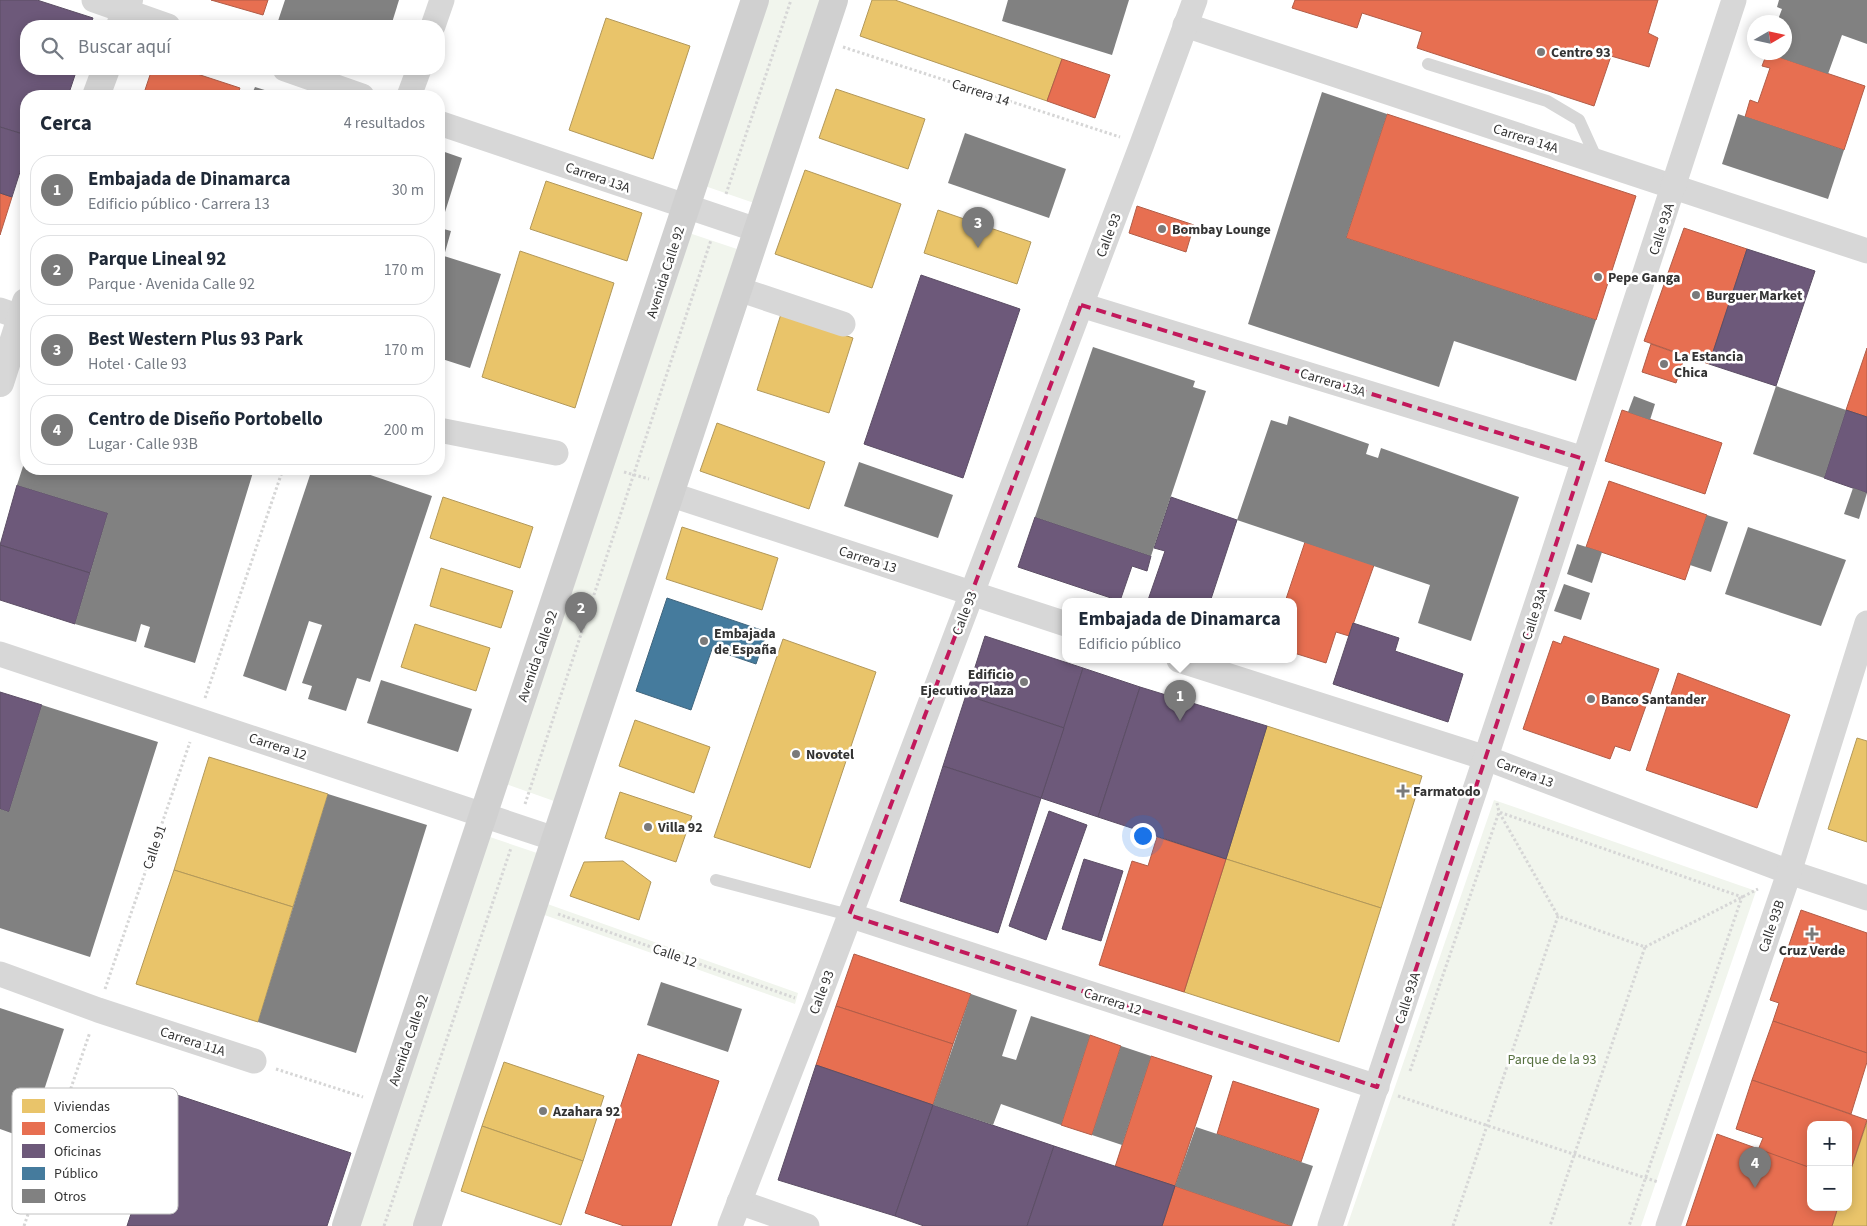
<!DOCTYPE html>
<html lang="es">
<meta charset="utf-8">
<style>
:root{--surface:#fff;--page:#f6f6f7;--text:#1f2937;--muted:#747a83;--line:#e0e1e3;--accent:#7a7a7a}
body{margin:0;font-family:"Source Sans 3",sans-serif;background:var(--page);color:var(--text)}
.controls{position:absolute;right:15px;bottom:15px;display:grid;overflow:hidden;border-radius:10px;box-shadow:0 2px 12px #0003}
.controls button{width:45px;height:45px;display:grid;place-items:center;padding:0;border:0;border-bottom:1px solid var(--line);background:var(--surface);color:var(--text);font:25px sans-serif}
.compass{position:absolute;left:1747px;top:15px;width:45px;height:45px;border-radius:50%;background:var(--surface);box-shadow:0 2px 12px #0003;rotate:81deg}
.you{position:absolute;left:1142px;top:835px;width:18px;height:18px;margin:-12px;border:4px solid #fff;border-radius:50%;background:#1a73e8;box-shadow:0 0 0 8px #1a73e833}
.badge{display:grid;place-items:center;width:32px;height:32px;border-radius:50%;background:var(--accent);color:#fff;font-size:16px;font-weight:700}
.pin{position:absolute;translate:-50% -41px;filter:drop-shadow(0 1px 2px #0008)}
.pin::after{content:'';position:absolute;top:26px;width:18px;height:15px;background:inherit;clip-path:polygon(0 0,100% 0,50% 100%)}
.popup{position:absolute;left:1062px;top:598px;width:235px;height:65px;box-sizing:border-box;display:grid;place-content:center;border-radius:10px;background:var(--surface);filter:drop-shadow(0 1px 4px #0005);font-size:16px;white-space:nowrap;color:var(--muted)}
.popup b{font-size:19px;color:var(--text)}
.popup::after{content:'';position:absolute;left:50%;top:100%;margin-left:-10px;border:10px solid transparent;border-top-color:var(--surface)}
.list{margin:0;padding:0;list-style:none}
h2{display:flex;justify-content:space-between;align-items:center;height:65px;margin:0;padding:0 20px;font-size:21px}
h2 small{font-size:16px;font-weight:400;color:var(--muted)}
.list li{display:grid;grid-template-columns:32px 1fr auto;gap:15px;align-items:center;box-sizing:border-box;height:70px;margin:0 10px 10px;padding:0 10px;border:1px solid var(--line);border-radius:20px}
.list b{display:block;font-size:19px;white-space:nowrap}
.list p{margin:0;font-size:16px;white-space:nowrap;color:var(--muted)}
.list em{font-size:16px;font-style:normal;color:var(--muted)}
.icon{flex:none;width:28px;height:28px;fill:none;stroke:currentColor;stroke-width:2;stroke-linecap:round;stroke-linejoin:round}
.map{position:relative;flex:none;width:1867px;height:1226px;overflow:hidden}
.search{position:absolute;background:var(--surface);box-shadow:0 2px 12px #0003;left:20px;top:20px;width:425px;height:55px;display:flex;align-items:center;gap:12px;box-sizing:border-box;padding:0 18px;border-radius:20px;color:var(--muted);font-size:19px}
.panel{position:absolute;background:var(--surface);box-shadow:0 2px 12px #0003;left:20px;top:90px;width:425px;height:385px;border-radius:20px}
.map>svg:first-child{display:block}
</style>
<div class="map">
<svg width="1867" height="1226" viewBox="0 0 1867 1226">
<rect width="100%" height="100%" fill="#fff"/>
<g fill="#f1f5ed">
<polygon points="764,0 821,0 754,203 702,185"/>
<polygon points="686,232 737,249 554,801 503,783"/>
<polygon points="1494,800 1756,891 1641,1226 1347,1226"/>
<polygon points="487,836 537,853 414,1226 358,1226"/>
<polygon points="539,901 798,993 795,1004 536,912"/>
</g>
<g fill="#e9c46a" stroke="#b2985a">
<polygon points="872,0 895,0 1062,59 1047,101 860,36"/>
<polygon points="606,18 690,46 653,159 569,130"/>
<polygon points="836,89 925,119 908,169 819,138"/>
<polygon points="805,170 901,204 872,288 775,254"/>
<polygon points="546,181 642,213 627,261 530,229"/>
<polygon points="938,210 1031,242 1017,284 924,253"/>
<polygon points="520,251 614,283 575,408 482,377"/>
<polygon points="439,254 444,256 439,272"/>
<polygon points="781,314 853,338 829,413 757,390"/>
<polygon points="717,423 825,462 809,509 700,471"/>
<polygon points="443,497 533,527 520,568 430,538"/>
<polygon points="682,527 778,558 762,610 666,579"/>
<polygon points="441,568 513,591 501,628 430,606"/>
<polygon points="415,624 490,648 476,691 401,667"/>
<polygon points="783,639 876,672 810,868 714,837"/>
<polygon points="635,720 710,747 694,793 619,766"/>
<polygon points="1267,726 1422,776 1381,908 1226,859"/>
<polygon points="1857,738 1867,741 1867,842 1828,829"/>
<polygon points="209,757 328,794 293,907 174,870"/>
<polygon points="620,792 692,816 676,862 605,838"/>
<polygon points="1226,859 1381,908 1339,1042 1184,992"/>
<polygon points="623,861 651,882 639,920 570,896 584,862"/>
<polygon points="174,870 293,907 258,1022 136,984"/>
<polygon points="504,1062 604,1096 583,1161 482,1126"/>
<polygon points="1867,1122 1867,1226 1832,1226 1838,1207 1848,1207 1848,1178"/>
<polygon points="482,1126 583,1161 561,1225 461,1191"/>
</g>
<g fill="#e76f51" stroke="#b15d48">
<polygon points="211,0 268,0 263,15"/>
<polygon points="1295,0 1658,0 1648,33 1658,38 1649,67 1611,56 1594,106 1417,48 1422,32 1362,13 1357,28 1292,8"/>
<polygon points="1767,53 1865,86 1844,150 1745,117 1750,100 1758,103 1770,68 1762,66"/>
<polygon points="1062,59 1110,75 1095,118 1047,101"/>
<polygon points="152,69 182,69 240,88 237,96 143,96"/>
<polygon points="1387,114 1636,196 1596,320 1346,238"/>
<polygon points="0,193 12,197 0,235"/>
<polygon points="1137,206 1194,225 1186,252 1129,233"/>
<polygon points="1684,228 1747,249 1709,364 1644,341"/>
<polygon points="1651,344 1685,356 1676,383 1642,372"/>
<polygon points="1867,348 1867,417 1846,410"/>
<polygon points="1622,410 1722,443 1705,494 1605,461"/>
<polygon points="1609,481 1707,515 1685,580 1586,547"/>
<polygon points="1305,542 1374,565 1349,636 1336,632 1326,663 1294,653 1294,602 1285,602"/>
<polygon points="1564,636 1659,669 1630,751 1615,746 1610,759 1523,729 1553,641 1561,644"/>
<polygon points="1678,673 1790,715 1757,808 1646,770"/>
<polygon points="1157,837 1226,859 1184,992 1099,965 1132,861 1148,866"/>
<polygon points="1801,910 1867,933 1867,1053 1773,1021 1779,1003 1770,1000"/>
<polygon points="854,954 971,994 953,1044 836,1006"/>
<polygon points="836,1006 953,1044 933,1105 816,1065"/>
<polygon points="1773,1021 1867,1053 1867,1062 1851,1114 1752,1080"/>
<polygon points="1090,1035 1121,1046 1092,1135 1061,1125"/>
<polygon points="638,1054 719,1081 671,1226 624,1226 585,1213"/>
<polygon points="1151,1056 1212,1076 1175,1186 1115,1167"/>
<polygon points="1752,1080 1867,1120 1848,1178 1848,1125 1811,1125 1811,1168 1758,1150 1763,1138 1736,1129"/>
<polygon points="1233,1081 1319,1109 1301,1162 1217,1134"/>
<polygon points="1717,1134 1811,1168 1811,1207 1838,1207 1832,1226 1686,1226"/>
<polygon points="1175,1186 1292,1226 1162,1226"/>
</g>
<g fill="#6d597a" stroke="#5c4e65">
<polygon points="0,0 37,0 93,18 90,26 26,26 26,69 77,69 68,96 26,96 26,135 0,127"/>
<polygon points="0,127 26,135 26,153 12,197 0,193"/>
<polygon points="1747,249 1815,271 1776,386 1709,364"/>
<polygon points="921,275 1020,309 963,478 864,444"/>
<polygon points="1846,410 1867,417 1867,493 1824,478"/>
<polygon points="17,485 108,513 90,573 0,545"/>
<polygon points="1171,497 1237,520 1210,602 1155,602 1148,600 1165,551 1154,548"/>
<polygon points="1035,517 1151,556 1147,571 1132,566 1120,601 1018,567"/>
<polygon points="0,545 90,573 75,624 0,600"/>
<polygon points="1353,623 1399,638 1395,651 1463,674 1448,722 1333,684"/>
<polygon points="985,636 1083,668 1064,728 966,695"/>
<polygon points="1083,668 1140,687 1098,817 1041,798"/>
<polygon points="1140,687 1267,726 1226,859 1098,817"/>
<polygon points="0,692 42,705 9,812 0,809"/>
<polygon points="966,695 1064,728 1041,798 943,766"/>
<polygon points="943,766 1041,798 998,933 900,901"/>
<polygon points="1049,811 1087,825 1046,940 1009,926"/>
<polygon points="1084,859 1123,871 1101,941 1062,929"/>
<polygon points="816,1065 933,1105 895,1216 778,1180"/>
<polygon points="171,1093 351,1153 327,1226 127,1226"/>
<polygon points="933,1105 1054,1146 1027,1226 924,1226 895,1216"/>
<polygon points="1054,1146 1175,1186 1162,1226 1027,1226"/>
</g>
<polygon fill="#457b9d" stroke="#40657d" points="667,598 767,632 756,664 712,649 691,710 636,691"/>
<g fill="#818181">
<polygon points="285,0 399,0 391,26 294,26 278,21"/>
<polygon points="1008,0 1129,0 1112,55 1002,21"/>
<polygon points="1779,0 1867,0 1867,44 1842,35 1828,74 1766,53 1784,52 1784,22 1777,22 1782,9 1777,7"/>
<polygon points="255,87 284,96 251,96"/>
<polygon points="1322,92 1387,114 1346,238 1596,320 1576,381 1454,341 1439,387 1248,324"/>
<polygon points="1738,114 1844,150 1828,199 1722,164"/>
<polygon points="965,133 1066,169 1049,218 948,183"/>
<polygon points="439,150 462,158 440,228 451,231 444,256 501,274 470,368 439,358 439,272 444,256 439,254"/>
<polygon points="1093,347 1195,381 1193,387 1206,391 1151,556 1035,517"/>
<polygon points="1776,386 1846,410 1824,478 1753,454"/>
<polygon points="1634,396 1655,404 1650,420 1628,412"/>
<polygon points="1289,416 1369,444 1366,454 1378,458 1381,448 1519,497 1471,641 1418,623 1430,585 1237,520 1271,420 1287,425"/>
<polygon points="26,457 26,469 254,469 195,663 144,647 150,627 141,624 136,642 75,624 108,513 17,485"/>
<polygon points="859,462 953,495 938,538 844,506"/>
<polygon points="312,469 353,469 432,496 370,682 357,678 346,711 308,699 312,686 302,683 322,625 309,621 286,691 243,676"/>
<polygon points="1853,488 1867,493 1859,519 1844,514"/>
<polygon points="1707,515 1728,522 1711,572 1690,565"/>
<polygon points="1748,527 1846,560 1821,626 1725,594"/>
<polygon points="1577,544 1602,552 1592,583 1567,574"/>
<polygon points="1564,584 1590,593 1581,620 1554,611"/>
<polygon points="381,680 472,709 458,752 367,723"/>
<polygon points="42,705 158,742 90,957 0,928 0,809 9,812"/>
<polygon points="328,794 427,825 356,1053 258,1022"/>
<polygon points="661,982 742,1009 728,1052 647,1025"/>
<polygon points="971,994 1017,1010 1002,1056 1016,1060 1031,1016 1090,1035 1061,1125 1001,1104 993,1125 933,1105"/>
<polygon points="0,1008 64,1029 28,1139 0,1129"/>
<polygon points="1121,1046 1151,1056 1122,1145 1092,1135"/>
<polygon points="1196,1127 1313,1166 1292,1226 1175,1186"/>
</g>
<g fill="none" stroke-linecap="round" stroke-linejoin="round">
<g stroke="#d6d6d6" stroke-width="3" stroke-dasharray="2.5 2.5" stroke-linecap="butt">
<polyline points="843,47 1120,137"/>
<polyline points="726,194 791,0"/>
<polyline points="624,472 649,479"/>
<polyline points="205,698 283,469"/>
<polyline points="1497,803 1499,812 1558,916"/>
<polyline points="525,804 711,240"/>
<polyline points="558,914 795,998"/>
<polyline points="1645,947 1758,889"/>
<polyline points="105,989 190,742"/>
<polyline points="276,1069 363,1097"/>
<polyline points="1410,1071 1499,812 1742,897 1629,1226"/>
<polyline points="1398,1096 1658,1182"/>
<polyline points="24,1226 90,1032"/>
<polyline points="384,1226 511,848"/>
<polyline points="1453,1226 1558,916 1645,947 1550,1226"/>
</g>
<g stroke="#d7d7d7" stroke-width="12">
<polyline points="1428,64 1547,101 1579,120 1598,162"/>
<polyline points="716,880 849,915"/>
</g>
<g stroke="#d7d7d7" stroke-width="25">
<polyline points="94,0 168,26"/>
<polyline points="1185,25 1867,251"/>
<polyline points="433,26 442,0"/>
<polyline points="285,69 362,96"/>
<polyline points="409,96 419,69"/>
<polyline points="439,123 757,230"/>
<polyline points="738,289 843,324"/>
<polyline points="1081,305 1584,459"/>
<polyline points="0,310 26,319"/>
<polyline points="439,430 556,453"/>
<polyline points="669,494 1066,624"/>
<polyline points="0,654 555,839"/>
<polyline points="1179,660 1486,758 1789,872 1867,898"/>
<polyline points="849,915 1377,1087"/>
<polyline points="0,974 98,1010 254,1061"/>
<polyline points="739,1202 807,1226"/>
<polyline points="730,1226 816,1005 1142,144 1195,0"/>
<polyline points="1330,1226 1547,573 1734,0"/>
<polyline points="1668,1226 1786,882 1867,623"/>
</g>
<g stroke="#d7d7d7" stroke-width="28">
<polyline points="120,26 129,0"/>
<polyline points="96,96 106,69"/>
<polyline points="0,383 26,302"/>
</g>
<g stroke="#d0d0d0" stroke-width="28">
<polyline points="346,1226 755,0"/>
<polyline points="427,1226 834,0"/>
</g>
</g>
<path fill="none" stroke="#c2185b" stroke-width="4" stroke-dasharray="10 6" stroke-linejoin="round" d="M 1081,305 L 1584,459 L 1377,1087 L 849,915 Z"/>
<g fill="#7a7a7a" stroke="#fff" stroke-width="2">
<circle cx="1541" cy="52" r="5"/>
<circle cx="1162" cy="229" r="5"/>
<circle cx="1598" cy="277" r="5"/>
<circle cx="1696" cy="295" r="5"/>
<circle cx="1664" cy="364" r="5"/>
<circle cx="704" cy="641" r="5"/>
<circle cx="1024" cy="682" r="5"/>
<circle cx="1591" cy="699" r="5"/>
<circle cx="796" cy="754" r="5"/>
<path d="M1400.5 783.5h5v5h5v5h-5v5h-5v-5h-5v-5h5z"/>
<circle cx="648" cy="827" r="5"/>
<path d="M1809.5 926.5h5v5h5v5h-5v5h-5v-5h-5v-5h5z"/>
<circle cx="543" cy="1111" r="5"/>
</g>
<g text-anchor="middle" stroke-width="5" stroke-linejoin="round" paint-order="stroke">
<g font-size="14" font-weight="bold" fill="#333" stroke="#fff" text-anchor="start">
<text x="1551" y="57">Centro 93</text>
<text x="1172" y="234">Bombay Lounge</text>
<text x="1608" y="282">Pepe Ganga</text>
<text x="1706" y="300">Burguer Market</text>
<text x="1674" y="361">La Estancia<tspan x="1674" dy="16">Chica</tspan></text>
<text x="714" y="638">Embajada<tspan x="714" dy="16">de España</tspan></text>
<text x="1014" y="679" text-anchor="end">Edificio<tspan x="1014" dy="16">Ejecutivo Plaza</tspan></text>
<text x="1601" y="704">Banco Santander</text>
<text x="806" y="759">Novotel</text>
<text x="1413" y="796">Farmatodo</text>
<text x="658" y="832">Villa 92</text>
<text x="1812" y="955" text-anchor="middle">Cruz Verde</text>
<text x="553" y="1116">Azahara 92</text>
</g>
<g font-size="14" fill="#333" stroke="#fff">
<text transform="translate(981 92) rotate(18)" y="5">Carrera 14</text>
<text transform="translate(1526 138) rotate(18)" y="5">Carrera 14A</text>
<text transform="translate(598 177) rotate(19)" y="5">Carrera 13A</text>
<text transform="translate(1661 229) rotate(-72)" y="5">Calle 93A</text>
<text transform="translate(1108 235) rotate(-69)" y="5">Calle 93</text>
<text transform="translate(665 272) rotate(-72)" y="5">Avenida Calle 92</text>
<text transform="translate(1333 382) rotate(17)" y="5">Carrera 13A</text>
<text transform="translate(868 559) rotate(18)" y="5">Carrera 13</text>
<text transform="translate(964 613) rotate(-69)" y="5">Calle 93</text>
<text transform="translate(1534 614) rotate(-72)" y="5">Calle 93A</text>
<text transform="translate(537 656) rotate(-71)" y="5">Avenida Calle 92</text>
<text transform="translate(278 746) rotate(18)" y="5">Carrera 12</text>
<text transform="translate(1525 772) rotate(21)" y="5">Carrera 13</text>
<text transform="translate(154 847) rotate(-71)" y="5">Calle 91</text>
<text transform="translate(1771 926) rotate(-71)" y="5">Calle 93B</text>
<text transform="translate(675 955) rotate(19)" y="5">Calle 12</text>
<text transform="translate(821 992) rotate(-69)" y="5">Calle 93</text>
<text transform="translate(1407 998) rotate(-72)" y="5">Calle 93A</text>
<text transform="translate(1113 1001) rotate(18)" y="5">Carrera 12</text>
<text transform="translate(408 1040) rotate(-71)" y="5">Avenida Calle 92</text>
<text transform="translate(193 1041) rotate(18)" y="5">Carrera 11A</text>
</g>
<g font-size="14" fill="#56703f" stroke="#fff">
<text x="1552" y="1064">Parque de la 93</text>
</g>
</g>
<rect x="12" y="1088" width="166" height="126" rx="8" fill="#fff" stroke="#c2c2c2" stroke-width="1"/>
<rect x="22" y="1099" width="23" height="14" fill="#e9c46a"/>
<rect x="22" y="1122" width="23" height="13" fill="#e76f51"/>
<rect x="22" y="1144" width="23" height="14" fill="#6d597a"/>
<rect x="22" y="1167" width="23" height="13" fill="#457b9d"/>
<rect x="22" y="1189" width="23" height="14" fill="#818181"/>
<g font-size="14" fill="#333">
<text x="54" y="1111">Viviendas</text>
<text x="54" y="1133">Comercios</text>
<text x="54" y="1156">Oficinas</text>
<text x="54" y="1178">Público</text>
<text x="54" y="1201">Otros</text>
</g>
</svg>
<div class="controls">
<button>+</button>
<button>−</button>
</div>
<svg class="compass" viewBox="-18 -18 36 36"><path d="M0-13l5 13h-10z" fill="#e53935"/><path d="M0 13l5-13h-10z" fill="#747a83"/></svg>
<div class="you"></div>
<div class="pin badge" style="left:1180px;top:721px">1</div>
<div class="popup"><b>Embajada de Dinamarca</b>Edificio público</div>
<div class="pin badge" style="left:581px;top:633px">2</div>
<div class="pin badge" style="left:978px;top:248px">3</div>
<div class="pin badge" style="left:1755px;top:1188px">4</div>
<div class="search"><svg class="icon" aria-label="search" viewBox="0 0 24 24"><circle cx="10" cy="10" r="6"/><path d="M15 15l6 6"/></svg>Buscar aquí</div>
<section class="panel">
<h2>Cerca<small>4 resultados</small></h2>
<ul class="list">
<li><span class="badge">1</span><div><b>Embajada de Dinamarca</b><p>Edificio público · Carrera 13</p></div><em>30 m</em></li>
<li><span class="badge">2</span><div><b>Parque Lineal 92</b><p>Parque · Avenida Calle 92</p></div><em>170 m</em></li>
<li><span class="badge">3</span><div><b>Best Western Plus 93 Park</b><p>Hotel · Calle 93</p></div><em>170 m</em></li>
<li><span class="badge">4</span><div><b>Centro de Diseño Portobello</b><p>Lugar · Calle 93B</p></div><em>200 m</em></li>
</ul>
</section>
</div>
